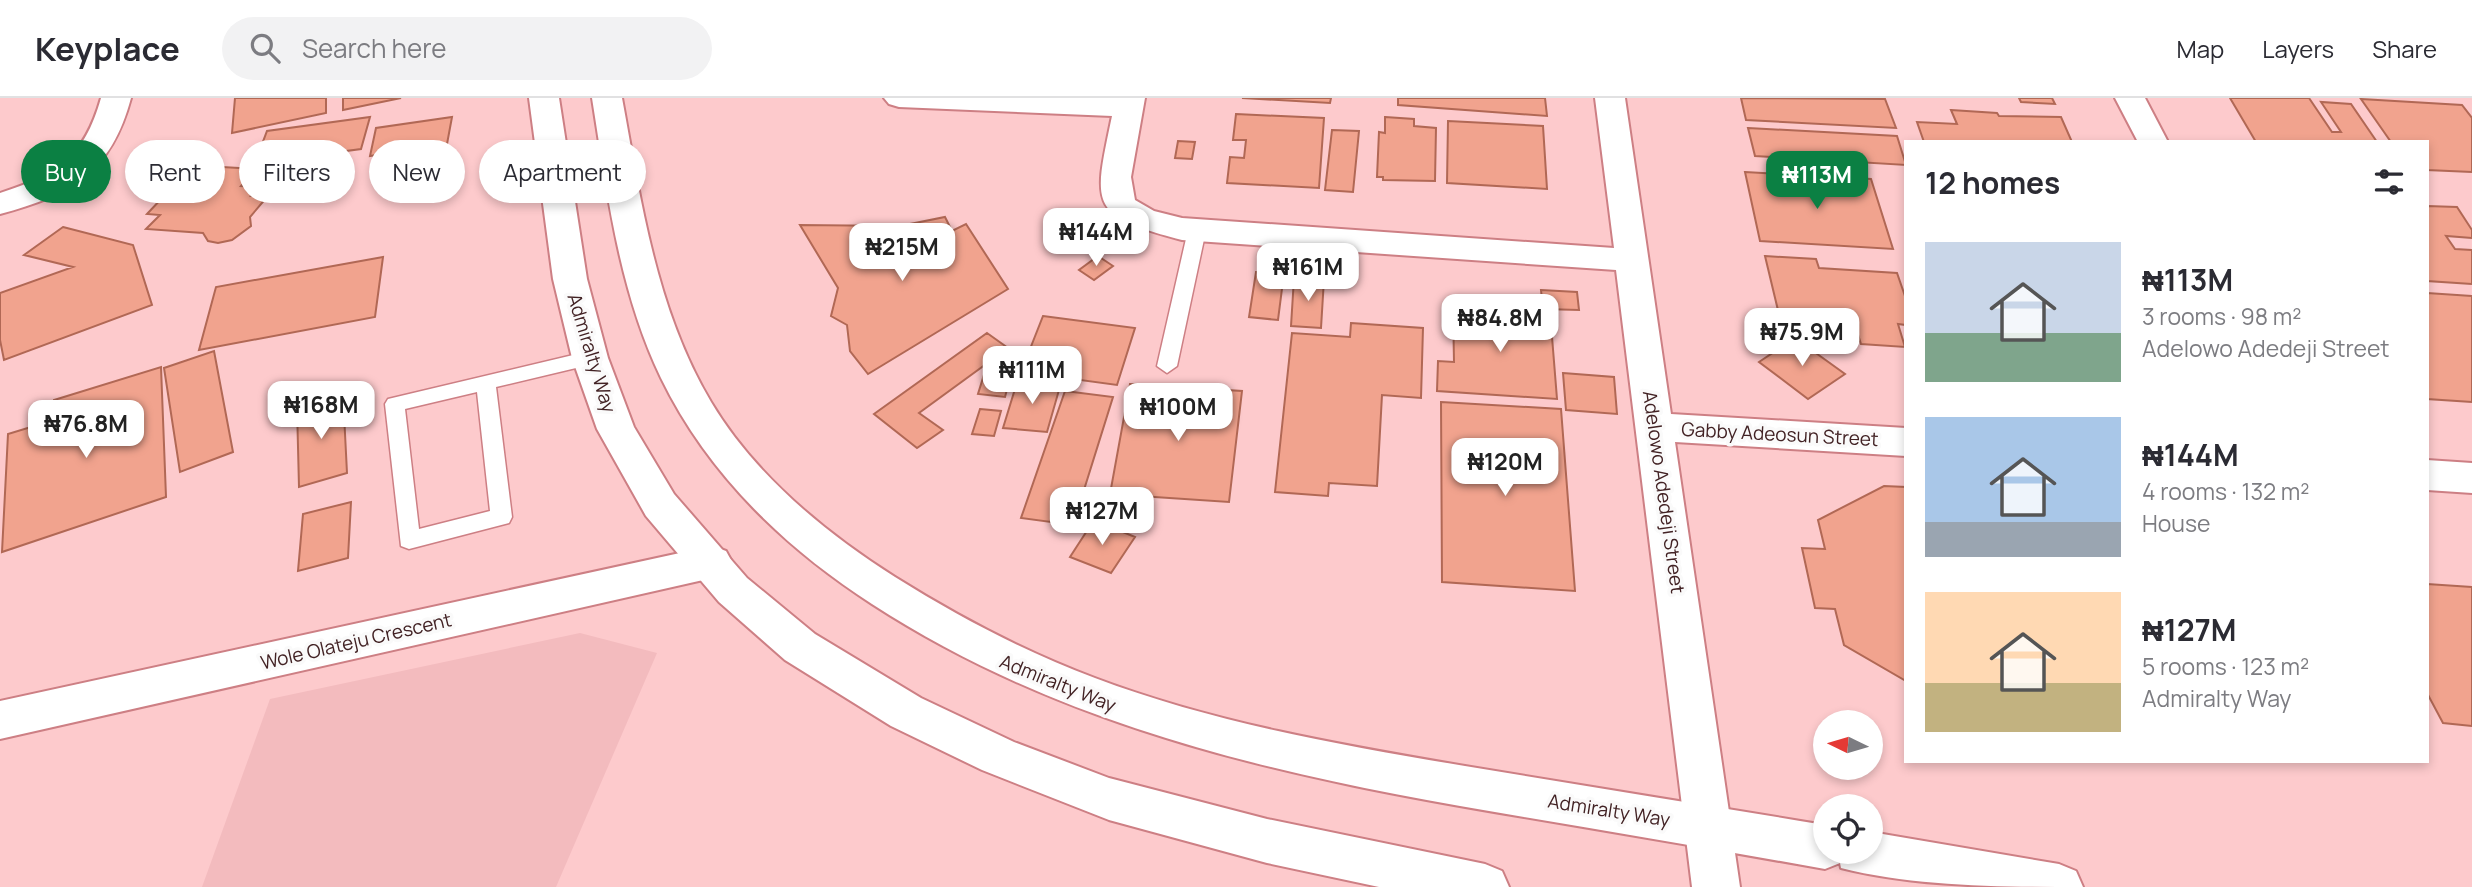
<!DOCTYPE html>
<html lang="en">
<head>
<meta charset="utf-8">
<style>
  :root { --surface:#fff; --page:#f2f2f3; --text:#2b2b33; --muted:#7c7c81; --line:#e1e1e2; --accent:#0b8043 }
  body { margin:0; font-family:Manrope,sans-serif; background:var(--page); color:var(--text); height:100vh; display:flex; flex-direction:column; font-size:26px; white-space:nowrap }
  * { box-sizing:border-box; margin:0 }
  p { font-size:23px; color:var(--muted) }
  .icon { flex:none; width:38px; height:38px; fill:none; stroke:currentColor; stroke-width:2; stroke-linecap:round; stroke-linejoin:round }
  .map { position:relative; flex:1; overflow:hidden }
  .side { position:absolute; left:1904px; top:42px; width:525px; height:623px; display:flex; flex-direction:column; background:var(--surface); border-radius:0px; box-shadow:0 4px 10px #0003 }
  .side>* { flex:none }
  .guide { position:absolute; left:21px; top:42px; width:665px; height:63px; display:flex; gap:14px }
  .needle { width:46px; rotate:275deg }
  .buttons { position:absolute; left:1813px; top:612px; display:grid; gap:14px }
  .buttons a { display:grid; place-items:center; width:70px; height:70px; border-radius:50%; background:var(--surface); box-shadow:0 4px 10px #0003; font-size:35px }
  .price { position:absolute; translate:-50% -60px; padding:0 16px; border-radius:14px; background:#fff; color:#222; font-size:23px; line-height:46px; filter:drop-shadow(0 2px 4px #0008) }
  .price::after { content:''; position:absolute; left:50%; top:42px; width:21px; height:16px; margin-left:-10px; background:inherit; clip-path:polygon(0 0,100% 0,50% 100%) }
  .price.active { background:var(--accent); color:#fff }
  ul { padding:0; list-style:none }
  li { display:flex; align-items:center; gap:21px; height:175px; padding:0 21px }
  li span { display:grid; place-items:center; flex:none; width:196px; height:140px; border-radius:0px; color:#555 }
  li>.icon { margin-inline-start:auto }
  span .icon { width:84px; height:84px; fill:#fffc; stroke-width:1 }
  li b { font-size:30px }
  h2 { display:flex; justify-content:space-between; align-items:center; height:84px; padding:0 21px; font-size:30px }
  .pill { padding:0 24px; border-radius:32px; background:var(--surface); box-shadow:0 4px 10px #0003; font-size:24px; line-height:63px }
  .pill.active { background:var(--accent); color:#fff }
  header { display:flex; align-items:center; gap:42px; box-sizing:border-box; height:98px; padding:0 35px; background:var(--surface); border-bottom:2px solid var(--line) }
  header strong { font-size:33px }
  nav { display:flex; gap:38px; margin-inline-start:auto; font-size:24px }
  .search { width:490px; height:63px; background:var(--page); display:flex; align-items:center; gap:18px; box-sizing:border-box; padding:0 24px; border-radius:38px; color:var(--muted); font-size:26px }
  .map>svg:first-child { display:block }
</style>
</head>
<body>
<header>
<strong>Keyplace</strong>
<div class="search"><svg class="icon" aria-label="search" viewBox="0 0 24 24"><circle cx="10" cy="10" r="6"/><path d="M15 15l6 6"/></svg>Search here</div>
<nav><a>Map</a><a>Layers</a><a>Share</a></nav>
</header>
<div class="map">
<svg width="2472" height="789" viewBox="0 0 2472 789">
  <rect width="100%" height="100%" fill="#fdcacc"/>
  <path fill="#f3bbbe" d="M580 535 657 555 556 789H202L270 601Z"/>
  <path fill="#f1a38e" stroke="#b16855" stroke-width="2" d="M235 0H326V15L232 35Z
    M343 0H401L343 12Z
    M1242 0H1331L1330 5Z
    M1398 0H1545L1547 18 1398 7Z
    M1741 0 1885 1 1896 30 1746 22Z
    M2019 0H2052L2055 6 2021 4Z
    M2230 0H2309L2332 34H2341L2321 4 2351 6 2377 44H2256Z
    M2361 1 2462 7 2472 20V74L2427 72V44H2391Z
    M1951 12 1997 15 1999 18 2061 19 2072 44H1924L1917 24 1957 26Z
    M1236 16 1324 20 1319 90 1227 85 1230 59 1244 60 1246 42H1233Z
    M370 19 361 51 255 65 267 33Z
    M452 19 447 46 370 58 376 30Z
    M1385 19 1414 21V28L1436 30 1435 83 1383 82V79H1377L1379 34 1385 35Z
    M1448 23 1543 28 1547 91 1447 85Z
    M1748 30 1897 38 1906 67 1755 58Z
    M1332 32 1359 33 1353 94 1325 92Z
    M1178 43 1195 44 1192 61 1175 60Z
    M205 68 256 71 241 88 259 89 251 98 267 99 250 119 251 128 232 142 218 145 208 143 203 135 146 131 160 117 147 116 179 82 191 83Z
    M1745 74 1871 81 1893 151 1760 143Z
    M2427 108 2457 109 2472 132V140L2446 138 2455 151 2472 152V186L2427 183Z
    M945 119 952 133 966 126 1008 191 868 276 850 253 847 227 831 218 838 190 800 127 900 128Z
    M63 129 133 147 152 207 4 262 0 242V195L73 169 24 157Z
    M1098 158 1113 168 1094 182 1079 172Z
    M1765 158 1816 161 1819 170 1897 175 1906 201V227L1898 226 1905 249 1861 246 1854 224 1841 223 1843 233 1782 229Z
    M383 159 375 219 199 252 216 189Z
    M1256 174 1284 175 1278 222 1249 219Z
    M1294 180 1324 181 1321 230 1291 228Z
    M1541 192 1577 194 1579 212 1543 211Z
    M2427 195 2472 198V304L2427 301Z
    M1453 208 1550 214 1557 301 1437 293 1438 263 1454 264Z
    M1043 218 1135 230 1117 287 1021 274Z
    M1351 225 1423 230 1421 300 1382 297 1377 388 1329 385 1328 398 1275 394 1292 235 1350 239Z
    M987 235 1008 250 919 315 943 332 917 350 874 316Z
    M1795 240 1845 276 1808 301 1759 264Z
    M214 253 233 354 180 374 164 270Z
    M987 267 1013 269 1005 299 978 296Z
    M161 269 166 399 2 454 8 336 54 322V302Z
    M1563 275 1614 279 1617 316 1566 312Z
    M1018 281 1061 285 1047 334 1003 330Z
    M1130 286 1242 293 1229 404 1110 396Z
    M1065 293 1113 299 1073 427 1021 420Z
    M343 296 347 375 299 389 297 309Z
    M1441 304 1561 311 1575 493 1442 484Z
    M980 311 1001 313 994 338 972 336Z
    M1884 388 1906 389V583L1844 547 1835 511 1815 510 1802 450 1825 451 1818 422Z
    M351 404 348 460 298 473 303 416Z
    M1094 422 1135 439 1111 475 1070 459Z
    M2427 486 2472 489V628L2443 625 2427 595Z"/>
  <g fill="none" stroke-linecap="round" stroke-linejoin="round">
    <g stroke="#cd7f84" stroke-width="3">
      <path id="lane" d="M1197 126 1206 132 1177 268 1167 275 1157 268 1188 132Z
        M590 253 600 260 597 265 496 289 512 419 509 425 409 451 401 448 385 306 388 301ZM477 294 490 413 419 431 405 311Z"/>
    </g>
    <g stroke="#cd7f84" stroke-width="4">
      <path id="street" d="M101 0H131C111 74 72 97 0 116V95C58 76 84 60 101 0Z
        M884 0H1145L1131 79 1135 102 1154 113 1182 120 1614 150 1595 0H1625L1671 316 1906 330V358L1675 344 1740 789H1692L1616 172 1182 142C1088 117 1093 109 1112 18L899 9 889 6Z
        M2115 0H2145L2168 44H2138Z
        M2427 362 2472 365V395L2427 392Z
        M712 448 726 453 732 464 726 475 712 480 0 641V603Z"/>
    </g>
    <g stroke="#cd7f84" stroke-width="4">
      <path id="primary" d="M529 0H559L587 181 608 260 634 329 674 396 747 480 815 536 921 600 1014 644 1109 680 1267 721 1485 766 1502 773 1509 789H1379L1267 765 1109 722 982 672 891 628 785 562 719 504 646 418 597 331 572 260 553 181Z
        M592 0H622C641 103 656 212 711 304 754 376 824 434 895 479 959 519 1025 554 1095 580 1214 625 1341 647 1465 668 1585 688 1705 707 1825 727V754H1871V734L2059 766 2076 773 2083 789C2004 789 1916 789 1841 770L1840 765 1825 771C1725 753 1624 736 1524 719 1296 681 1069 634 872 506 784 449 707 375 661 280 619 193 607 94 592 0Z"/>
    </g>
    <use href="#lane" fill="#fff" fill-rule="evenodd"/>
    <use href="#street" fill="#fff" fill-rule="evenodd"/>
    <use href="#primary" fill="#fff" fill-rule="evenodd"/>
  </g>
  <g text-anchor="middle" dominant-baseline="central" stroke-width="7" stroke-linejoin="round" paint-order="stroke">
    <g font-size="19" fill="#422224" stroke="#fafafa">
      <text transform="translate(592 255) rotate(73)">Admiralty Way</text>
      <text transform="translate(1780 336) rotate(3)">Gabby Adeosun Street</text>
      <text transform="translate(1664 394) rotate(82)">Adelowo Adedeji Street</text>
      <text transform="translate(356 543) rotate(-13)">Wole Olateju Crescent</text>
      <text transform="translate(1058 585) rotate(22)">Admiralty Way</text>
      <text transform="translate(1609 712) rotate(9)">Admiralty Way</text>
    </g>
  </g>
</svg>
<div class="buttons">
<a><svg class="needle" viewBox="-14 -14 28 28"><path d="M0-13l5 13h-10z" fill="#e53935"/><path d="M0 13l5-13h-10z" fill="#7c7c81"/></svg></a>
<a><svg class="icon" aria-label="locate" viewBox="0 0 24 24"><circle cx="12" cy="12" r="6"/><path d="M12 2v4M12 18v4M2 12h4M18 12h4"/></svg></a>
</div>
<b class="price active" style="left:1817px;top:113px">₦113M</b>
<b class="price" style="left:1096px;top:170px">₦144M</b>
<b class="price" style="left:902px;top:185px">₦215M</b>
<b class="price" style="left:1308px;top:205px">₦161M</b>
<b class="price" style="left:1500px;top:256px">₦84.8M</b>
<b class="price" style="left:1802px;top:270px">₦75.9M</b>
<b class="price" style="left:1032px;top:308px">₦111M</b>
<b class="price" style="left:321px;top:343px">₦168M</b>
<b class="price" style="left:1178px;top:345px">₦100M</b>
<b class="price" style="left:86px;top:362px">₦76.8M</b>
<b class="price" style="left:1505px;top:400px">₦120M</b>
<b class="price" style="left:1102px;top:449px">₦127M</b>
<div class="guide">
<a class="pill active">Buy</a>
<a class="pill">Rent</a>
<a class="pill">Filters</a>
<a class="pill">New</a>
<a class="pill">Apartment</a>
</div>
<section class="side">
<h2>12 homes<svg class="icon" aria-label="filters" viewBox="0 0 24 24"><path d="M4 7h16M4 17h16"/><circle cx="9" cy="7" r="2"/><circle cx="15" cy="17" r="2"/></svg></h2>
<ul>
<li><span style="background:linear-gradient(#c9d6e8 65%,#7fa58c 0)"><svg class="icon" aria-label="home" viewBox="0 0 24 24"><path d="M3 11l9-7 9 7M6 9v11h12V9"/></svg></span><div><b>₦113M</b><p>3 rooms · 98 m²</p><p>Adelowo Adedeji Street</p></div></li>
<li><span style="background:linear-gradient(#a9c7e8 75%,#9aa5b1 0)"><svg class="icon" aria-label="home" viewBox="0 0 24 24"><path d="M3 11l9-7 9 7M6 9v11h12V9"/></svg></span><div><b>₦144M</b><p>4 rooms · 132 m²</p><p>House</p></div></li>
<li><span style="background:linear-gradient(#ffd9b3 65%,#c2b280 0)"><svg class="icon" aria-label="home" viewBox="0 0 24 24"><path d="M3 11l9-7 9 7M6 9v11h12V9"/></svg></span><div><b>₦127M</b><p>5 rooms · 123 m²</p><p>Admiralty Way</p></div></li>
</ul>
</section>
</div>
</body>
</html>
